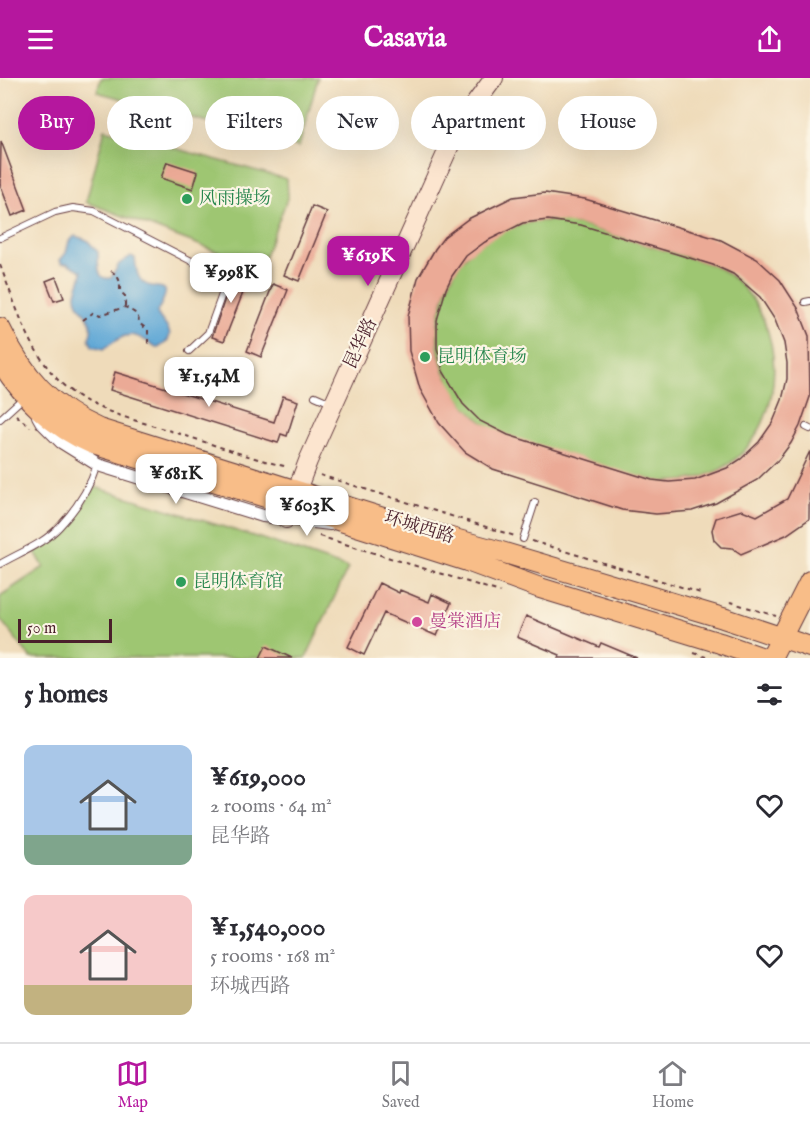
<!DOCTYPE html>
<html lang="en">
<head>
<meta charset="utf-8">
<style>
  :root { --surface:#fff; --page:#f7f7f7; --text:#2b2b33; --muted:#7c7c81; --line:#e1e1e2; --accent:#b5179e }
  body { margin:0; font-family:"IM FELL English","Noto Serif SC",serif; background:var(--page); color:var(--text); height:100vh; display:flex; flex-direction:column; font-size:22px; white-space:nowrap }
  * { box-sizing:border-box; margin:0 }
  p { font-size:20px; color:var(--muted) }
  .icon { flex:none; width:33px; height:33px; fill:none; stroke:currentColor; stroke-width:2; stroke-linecap:round; stroke-linejoin:round }
  .map { position:relative; height:580px; overflow:hidden }
  .drawer { display:flex; flex-direction:column; background:var(--surface); flex:1 }
  .drawer>* { flex:none }
  .hud { position:absolute; left:18px; top:18px; width:774px; height:54px; display:flex; gap:12px }
  .scale { position:absolute; left:18px; bottom:15px; width:94px; box-sizing:border-box; padding-left:6px; border:3px solid #4a1f2b; border-top:0; font-size:16px; line-height:21px; white-space:nowrap; color:#4a1f2b; -webkit-text-stroke:4px #fcf5e5; paint-order:stroke }
  .price { position:absolute; translate:-50% -51px; padding:0 14px; border-radius:12px; background:#fff; color:#222; font-size:20px; line-height:39px; filter:drop-shadow(0 2px 3px #0008) }
  .price::after { content:''; position:absolute; left:50%; top:36px; width:18px; height:14px; margin-left:-9px; background:inherit; clip-path:polygon(0 0,100% 0,50% 100%) }
  .price.current { background:var(--accent); color:#fff }
  ul { padding:0; list-style:none }
  li { display:flex; align-items:center; gap:18px; height:150px; padding:0 24px }
  li span { display:grid; place-items:center; flex:none; width:168px; height:120px; border-radius:12px; color:#555 }
  li>.icon { margin-inline-start:auto }
  span .icon { width:72px; height:72px; fill:#fffc; stroke-width:1 }
  li b { font-size:26px }
  h2 { display:flex; justify-content:space-between; align-items:center; height:72px; padding:0 24px; font-size:26px }
  .chip { padding:0 21px; border-radius:27px; background:var(--surface); box-shadow:0 6px 24px #0002; font-size:21px; line-height:54px }
  .chip.current { background:var(--accent); color:#fff }
  header { display:flex; justify-content:space-between; align-items:center; height:78px; padding:0 24px; background:var(--accent); color:#fff; font-size:27px; font-weight:800 }
  .dock { display:flex; justify-content:space-around; align-items:center; height:84px; border-top:2px solid var(--line); background:var(--surface); font-size:16px; color:var(--muted) }
  .dock a { display:grid; justify-items:center; gap:3px }
  .dock .current { color:var(--accent) }
  .map>svg:first-child { display:block }
</style>
</head>
<body>
<header><svg class="icon" aria-label="menu" viewBox="0 0 24 24"><path d="M4 6h16M4 12h16M4 18h16"/></svg>Casavia<svg class="icon" aria-label="share" viewBox="0 0 24 24"><path d="M12 15V3M7 8l5-5 5 5M5 13v7h14v-7"/></svg></header>
<div class="map">
<svg width="810" height="580" viewBox="0 0 810 580">
  <rect width="100%" height="100%" fill="#fcf5e5"/>
  <filter id="ink" filterUnits="userSpaceOnUse"><feTurbulence type="fractalNoise" baseFrequency=".0167" numOctaves="2"/><feDisplacementMap in="SourceGraphic" scale="12" xChannelSelector="R" yChannelSelector="G"/><feConvolveMatrix kernelMatrix="1 2 1 2 8 2 1 2 1" color-interpolation-filters="sRGB"/></filter>
  <filter id="wash" filterUnits="userSpaceOnUse"><feTurbulence type="fractalNoise" baseFrequency=".008" numOctaves="4" result="noise"/><feDisplacementMap in="SourceGraphic" scale="24" xChannelSelector="R" yChannelSelector="G"/><feGaussianBlur stdDeviation="1.35" result="paint"/><feColorMatrix in="noise" values="0 0 0 0 0 0 0 0 0 0 0 0 0 0 0 0 0 1.4 0 .05"/><feComposite in="paint" operator="in"/></filter>
  <g filter="url(#wash)">
    <rect width="100%" height="100%" fill="#efdbba"/>
    <path fill="#9ec672" stroke="#74724e" stroke-width="1.5" d="M101 0H318L299 69 97 14Z
      M105 51 287 101 288 119 260 190 86 124Z
      M536 143H559L581 147 713 187C810 235 790 414 658 403 633 399 608 389 583 381 550 371 509 365 481 343 445 315 429 269 442 225 447 207 454 191 467 177 485 160 511 148 536 143Z
      M95 409 266 462 348 490 306 580H31L0 541V518L44 489 35 474 65 452Z"/>
    <path fill="#5fa7d6" stroke="#546380" stroke-width="1.5" d="M75 158 87 162 98 174C99 185 95 203 111 200L119 186 131 178 135 180C136 186 136 194 139 199 150 220 180 194 157 234 159 245 184 256 158 270 132 254 129 252 104 271L92 268 89 260C99 238 75 234 76 216 77 208 82 201 82 193L67 185H62L60 182 66 175 69 163Z"/>
    <g id="blocks">
      <path fill="#ebaa96" fill-rule="evenodd" d="M1 63 27 132 12 138 0 106Z
        M167 84 198 94 193 111 161 100Z
        M545 115 585 121 721 162 757 181 780 202 798 230 809 258 810 319 800 348 791 365 779 381 757 402 716 425 692 433 656 436 622 432 493 391 465 374 439 345 420 311 409 273 408 238 418 200 435 171 444 159 468 141 513 119ZM548 142 581 147 713 187 733 196 760 219 775 242 784 265 787 285V301L782 322 773 344 759 364 741 381 727 390 695 402 669 404 652 402 508 357 480 343 463 326 443 293 437 270V242L446 211 452 198 466 178 485 164 523 145Z
        M312 128 327 134 299 203 284 197Z
        M235 191 250 197 224 263 212 259Z
        M56 199 64 220 54 223 46 203Z
        M273 206 288 212 261 279 247 273Z
        M115 294 274 344 283 318 298 323 287 358 281 356 278 365 110 312Z
        M810 373 809 441 786 457 741 476 732 470 721 469 714 462 712 452 716 440 742 432 757 438 787 421Z
        M379 505 399 515 400 512 429 524 432 516 451 525 437 558 384 535 364 577 348 569Z
        M526 538 599 569 601 565 637 580H559L560 577 517 559Z
        M266 568 292 580H260Z"/>
    </g>
  </g>
  <g filter="url(#ink)">
    <use href="#blocks" fill-opacity="0" stroke="#633b40" stroke-width="1.5"/>
    <g fill="none" stroke-linecap="round" stroke-linejoin="round">
      <g stroke="#633b40" stroke-width="8">
        <path id="lane" d="M0 160 55 134 73 130 94 133 207 191 225 208 208 255 189 273
          M805 224 810 223
          M315 318 331 325
          M0 341 23 320
          M806 349 810 351
          M523 461 535 424
          M0 486C19 475 45 465 60 448 76 431 90 409 97 387"/>
      </g>
      <g stroke="#633b40" stroke-width="14">
        <path id="street" d="M38 338 42 345 61 364 98 387 263 438 330 446"/>
      </g>
      <g stroke="#633b40" stroke-width="20">
        <path id="secondary" d="M286 441 308 383 450 67 466 38 494 0"/>
      </g>
      <g stroke="#633b40" stroke-width="22">
        <path id="primary" d="M0 250C22 296 52 331 99 351L415 450 498 473 723 540 810 569
          M0 283C24 320 52 349 93 366L262 418 467 483 540 510 720 565 763 580
          M771 580 810 503"/>
      </g>
      <path stroke="#633b40" stroke-width="2" stroke-dasharray="4.5 4.5" stroke-linecap="butt" d="M0 187C16 228 29 273 61 305 90 333 136 342 174 354 212 366 250 380 288 389
        M111 193C120 199 120 203 120 213L125 218V229
        M83 242 94 234 100 237 125 229 137 236 140 246 148 252V270
        M16 337 30 349
        M320 397 515 458
        M319 458 500 514
        M532 463 704 516
        M730 524 776 538
        M694 575 706 579"/>
      <use href="#lane" stroke="#fff" stroke-width="6"/>
      <use href="#street" stroke="#fff" stroke-width="12"/>
      <use href="#secondary" stroke="#fce5cf" stroke-width="18"/>
      <use href="#primary" stroke="#f8bd88" stroke-width="20"/>
    </g>
  </g>
  <g fill="#2e9e5b" stroke="#fcf5e5" stroke-width="2">
    <circle cx="187" cy="121" r="6"/>
    <circle cx="425" cy="279" r="6"/>
    <circle cx="181" cy="504" r="6"/>
  </g>
  <circle fill="#d1479c" stroke="#fcf5e5" stroke-width="2" cx="417" cy="544" r="6"/>
  <g text-anchor="middle" dominant-baseline="central" stroke-width="4.5" stroke-linejoin="round" paint-order="stroke">
    <g font-size="18" fill="#27864d" stroke="#fcf5e5" text-anchor="start">
      <text x="199" y="121">风雨操场</text>
      <text x="437" y="279">昆明体育场</text>
      <text x="193" y="504">昆明体育馆</text>
    </g>
    <g font-size="18" fill="#4a1f2b" stroke="#fcf5e5">
      <text transform="translate(361 266) rotate(-65)">昆华路</text>
      <text transform="translate(419 450) rotate(17)">环城西路</text>
    </g>
    <g font-size="18" fill="#b23c85" stroke="#fcf5e5" text-anchor="start">
      <text x="429" y="544">曼棠酒店</text>
    </g>
  </g>
</svg>
<div class="scale">50 m</div>
<b class="price current" style="left:368px;top:209px">¥619K</b>
<b class="price" style="left:231px;top:226px">¥998K</b>
<b class="price" style="left:209px;top:330px">¥1.54M</b>
<b class="price" style="left:176px;top:427px">¥681K</b>
<b class="price" style="left:307px;top:459px">¥603K</b>
<div class="hud">
<a class="chip current">Buy</a>
<a class="chip">Rent</a>
<a class="chip">Filters</a>
<a class="chip">New</a>
<a class="chip">Apartment</a>
<a class="chip">House</a>
</div>
</div>
<section class="drawer">
<h2>5 homes<svg class="icon" aria-label="filters" viewBox="0 0 24 24"><path d="M4 7h16M4 17h16"/><circle cx="9" cy="7" r="2"/><circle cx="15" cy="17" r="2"/></svg></h2>
<ul>
<li><span style="background:linear-gradient(#a9c7e8 75%,#7fa58c 0)"><svg class="icon" aria-label="home" viewBox="0 0 24 24"><path d="M3 11l9-7 9 7M6 9v11h12V9"/></svg></span><div><b>¥619,000</b><p>2 rooms · 64 m²</p><p>昆华路</p></div><svg class="icon" aria-label="heart" viewBox="0 0 24 24"><path d="M12 20l-8-8c-3-5 5-10 8-4 3-6 11-1 8 4z"/></svg></li>
<li><span style="background:linear-gradient(#f6c9c9 75%,#c2b280 0)"><svg class="icon" aria-label="home" viewBox="0 0 24 24"><path d="M3 11l9-7 9 7M6 9v11h12V9"/></svg></span><div><b>¥1,540,000</b><p>5 rooms · 168 m²</p><p>环城西路</p></div><svg class="icon" aria-label="heart" viewBox="0 0 24 24"><path d="M12 20l-8-8c-3-5 5-10 8-4 3-6 11-1 8 4z"/></svg></li>
</ul>
</section>
<nav class="dock">
<a class="current"><svg class="icon" aria-label="map" viewBox="0 0 24 24"><path d="M3 6l6-2 6 2 6-2v14l-6 2-6-2-6 2zM9 4v14M15 6v14"/></svg>Map</a>
<a><svg class="icon" aria-label="saved" viewBox="0 0 24 24"><path d="M7 4h10v16l-5-4-5 4z"/></svg>Saved</a>
<a><svg class="icon" aria-label="home" viewBox="0 0 24 24"><path d="M3 11l9-7 9 7M6 9v11h12V9"/></svg>Home</a>
</nav>
</body>
</html>
